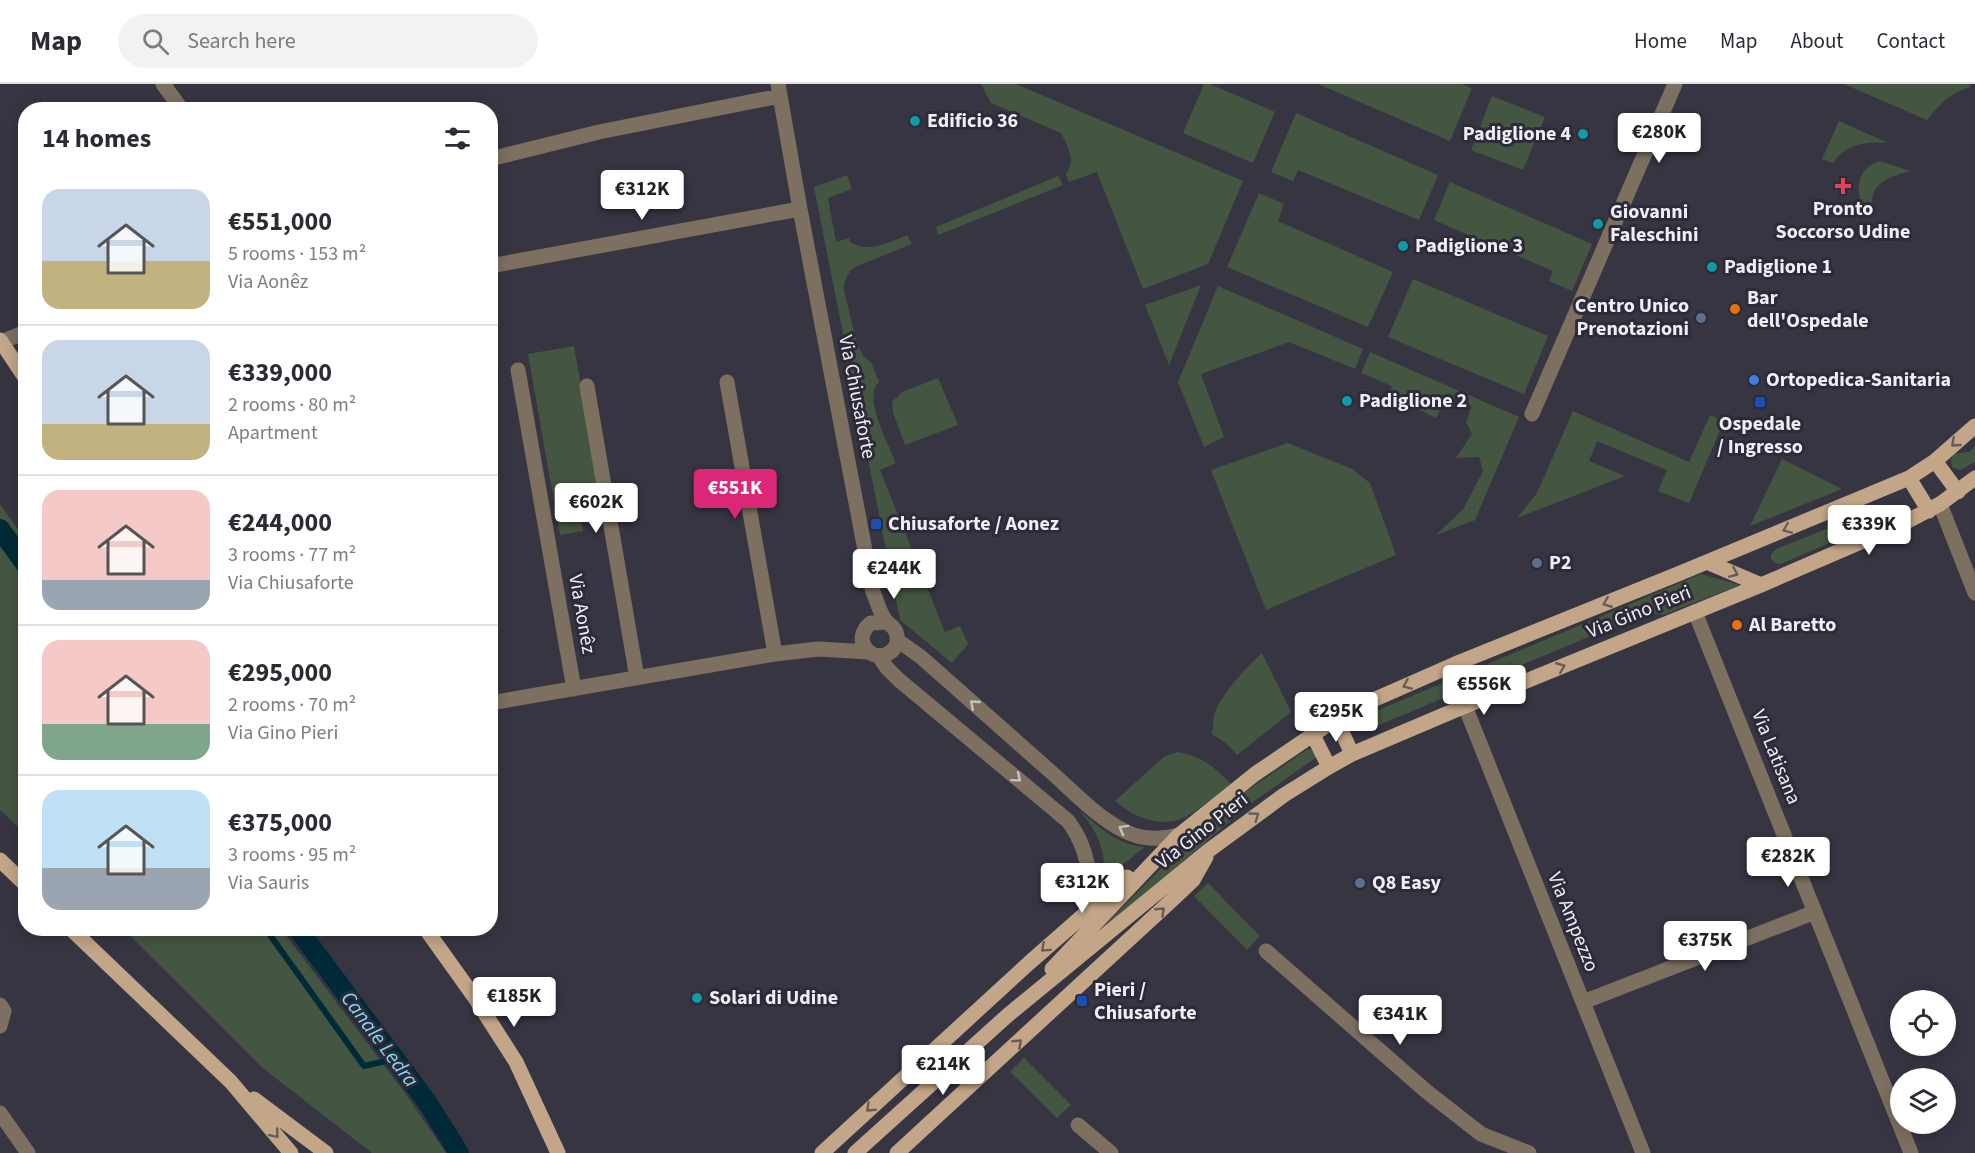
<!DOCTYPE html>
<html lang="en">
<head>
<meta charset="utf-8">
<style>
  :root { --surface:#fff; --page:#f2f2f3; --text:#2b2b33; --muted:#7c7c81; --line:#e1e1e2; --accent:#db2777 }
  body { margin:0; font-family:"Source Sans 3",sans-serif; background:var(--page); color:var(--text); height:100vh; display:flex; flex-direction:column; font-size:22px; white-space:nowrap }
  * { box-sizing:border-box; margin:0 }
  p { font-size:20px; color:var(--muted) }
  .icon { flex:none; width:33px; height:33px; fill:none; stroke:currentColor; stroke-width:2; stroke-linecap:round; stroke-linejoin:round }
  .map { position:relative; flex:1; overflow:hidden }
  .drawer { position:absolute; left:18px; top:18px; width:480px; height:834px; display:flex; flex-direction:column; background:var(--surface); border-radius:24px; box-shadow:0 3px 15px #0003 }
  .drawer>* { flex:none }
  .controls { position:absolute; left:1890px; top:906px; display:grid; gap:12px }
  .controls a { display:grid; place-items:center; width:66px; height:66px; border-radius:50%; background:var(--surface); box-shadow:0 3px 15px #0003; font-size:30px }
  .price { position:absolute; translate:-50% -51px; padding:0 14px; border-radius:6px; background:#fff; color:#222; font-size:20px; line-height:39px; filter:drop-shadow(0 2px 3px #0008) }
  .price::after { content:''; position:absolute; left:50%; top:36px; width:18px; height:14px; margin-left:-9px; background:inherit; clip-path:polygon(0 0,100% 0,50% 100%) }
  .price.active { background:var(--accent); color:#fff }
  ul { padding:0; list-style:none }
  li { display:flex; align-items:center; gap:18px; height:150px; padding:0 24px }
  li+li { border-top:2px solid var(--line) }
  li span { display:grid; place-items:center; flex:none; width:168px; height:120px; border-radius:18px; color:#555 }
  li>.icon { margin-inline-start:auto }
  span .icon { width:72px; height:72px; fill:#fffc; stroke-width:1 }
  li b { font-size:26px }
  h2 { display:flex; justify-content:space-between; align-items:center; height:72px; padding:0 24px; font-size:26px }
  header { display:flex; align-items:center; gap:36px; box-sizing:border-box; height:84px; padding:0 30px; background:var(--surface); border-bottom:2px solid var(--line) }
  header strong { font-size:28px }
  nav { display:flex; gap:33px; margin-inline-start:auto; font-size:21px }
  .search { width:420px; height:54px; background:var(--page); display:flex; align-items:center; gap:15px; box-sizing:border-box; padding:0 21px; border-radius:33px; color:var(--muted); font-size:22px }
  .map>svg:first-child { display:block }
</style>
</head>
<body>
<header>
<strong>Map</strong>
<div class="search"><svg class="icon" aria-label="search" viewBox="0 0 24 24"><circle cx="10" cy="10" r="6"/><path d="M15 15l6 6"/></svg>Search here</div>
<nav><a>Home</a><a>Map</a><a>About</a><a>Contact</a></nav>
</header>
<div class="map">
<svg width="1975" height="1069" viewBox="0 0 1975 1069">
  <rect width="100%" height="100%" fill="#373542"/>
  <path fill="#445641" d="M981 0H1016L1243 97 1208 180 1143 205 1097 88 1069 98 1066 90C1076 76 1068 62 1061 49L991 19Z
    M1204 0H1210L1275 28 1253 79 1183 49Z
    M1318 0H1462L1472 4 1450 57Z
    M1844 0H1969L1971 3C1951 8 1939 20 1927 36Z
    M1492 12 1545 33 1523 86 1471 66Z
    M1296 29 1438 91 1419 136 1298 86 1293 97 1271 88Z
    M1839 37 1888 59C1867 57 1845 60 1833 79L1822 75Z
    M1880 77 1910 87C1894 92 1871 97 1872 119L1863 122C1854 105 1859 82 1880 77Z
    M847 91 852 105 828 114 836 158 849 154 850 158C869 170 889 158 907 151L912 160 855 183 850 187 844 199V206L857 260 864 273 871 278 879 298C862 313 889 360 896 379L880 386 945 548 960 542 968 560 952 579 900 536 814 103Z
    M1058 92 1063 101 938 151 936 143Z
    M1450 98 1592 160 1572 207 1549 197 1553 187 1434 136Z
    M1259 109 1284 120 1278 137 1393 188 1368 243 1227 183Z
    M1413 195 1548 252 1524 310 1388 253Z
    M1201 201 1169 281 1145 221Z
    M1218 202 1363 265 1355 285 1289 258 1201 290 1224 353 1204 363 1178 298Z
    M574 262 603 426 580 430 583 447 560 451 528 270Z
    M1370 268 1519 333 1475 436 1436 451 1464 424 1483 387 1479 373 1456 374 1472 350 1466 338 1472 322 1446 311 1436 334 1389 311 1392 302 1361 289Z
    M938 294 958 341 905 361 893 329 892 318 902 308Z
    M1573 327 1689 378 1710 331 1724 337 1689 419 1658 407 1667 386 1597 357 1589 377 1625 392 1517 434 1537 409Z
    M1288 359 1352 385 1370 399 1396 471 1266 526 1211 386Z
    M1975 362V378L1960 386 1952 383 1951 376 1954 370 1969 368Z
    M1782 375 1842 405 1750 442Z
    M0 420 25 455V749L0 726Z
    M1881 423 1889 426 1890 431 1887 434 1781 480 1774 479 1771 475V470L1776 465Z
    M1701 490 1740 501 1663 531 1648 528 1367 646 1357 642 1362 633Z
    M1262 569 1291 628 1237 671 1227 660 1212 650C1213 644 1213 637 1214 631 1220 612 1247 582 1262 569Z
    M1308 665 1316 666 1317 673 1250 720 1074 871 1206 740 1239 712Z
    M1178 668C1200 671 1216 684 1231 700 1216 710 1201 726 1185 733 1161 745 1133 733 1115 717L1165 672Z
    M1079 726C1099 743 1117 761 1145 763L1102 797C1108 768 1098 748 1079 726Z
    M1208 799 1260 852 1247 866 1194 812Z
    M123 845H281L402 1005 446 1069H372L264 985Z
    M1024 974 1071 1021 1057 1034 1010 988Z"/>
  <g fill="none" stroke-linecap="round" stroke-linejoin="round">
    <path stroke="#002a37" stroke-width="6" d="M265 844 364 982 395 975"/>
    <path stroke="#002a37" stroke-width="20" d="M0 445 26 481
      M297 844 427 1018 459 1069"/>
    <path stroke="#7d7061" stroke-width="15" d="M163 0 182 26
      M778 0 800 125 873 508C877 517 880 531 887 538 891 542 894 543 896 548 903 566 881 579 868 567 858 558 862 546 871 539L887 538
      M490 75 599 48 780 12
      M490 182 800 125
      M1 258 26 248
      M518 286 574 605
      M727 298 775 570
      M587 302 637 594
      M1532 330 1675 0
      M1940 420 1975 509
      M1695 528 1911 1069
      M897 556 921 573C964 611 1007 649 1051 688 1074 708 1104 741 1134 751 1149 756 1164 755 1179 751
      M879 572 887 584 899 596 1068 737C1090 766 1093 800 1087 835
      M490 619 775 570 818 565 869 568
      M1465 622 1643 1069
      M1266 867 1426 1007 1481 1050 1529 1069
      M1583 918 1815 828
      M0 921 4 927 0 942
      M0 1029 28 1069
      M1078 1041 1111 1069"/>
    <path stroke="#c3a688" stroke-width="15" d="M0 256 26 295
      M1935 377 1958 408
      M1909 394 1929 427
      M1707 478 1761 501
      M1336 635 1352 670
      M1312 649 1329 683
      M0 776 26 801
      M70 844 231 998 291 1069
      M425 844 475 914 516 978 558 1069
      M1052 885 1179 751 1255 690 1336 635 1364 620 1455 580 1678 490 1909 394 1935 377 1975 342
      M254 1015 326 1069
      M822 1069 1029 879 1127 793
      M855 1069 1008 931 1208 767 1284 711 1329 683 1352 670 1465 622 1761 501 1900 441 1940 420 1975 394
      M897 1069 1172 816 1193 796 1206 773"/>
  </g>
  <defs><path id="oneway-chevron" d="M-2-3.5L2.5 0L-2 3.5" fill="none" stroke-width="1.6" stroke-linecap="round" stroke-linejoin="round" transform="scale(1.5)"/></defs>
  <g stroke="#695c58">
    <use href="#oneway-chevron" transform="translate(1955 359) rotate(139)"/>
    <use href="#oneway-chevron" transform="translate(1787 445) rotate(157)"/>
    <use href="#oneway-chevron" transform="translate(1734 489) rotate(23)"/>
    <use href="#oneway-chevron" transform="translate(1607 519) rotate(158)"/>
    <use href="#oneway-chevron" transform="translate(1561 583) rotate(-22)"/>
    <use href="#oneway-chevron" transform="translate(1407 601) rotate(156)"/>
    <use href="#oneway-chevron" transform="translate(1255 732) rotate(-36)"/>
    <use href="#oneway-chevron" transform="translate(1161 827) rotate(-43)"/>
    <use href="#oneway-chevron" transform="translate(1045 864) rotate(138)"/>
    <use href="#oneway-chevron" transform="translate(1018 959) rotate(-43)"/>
    <use href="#oneway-chevron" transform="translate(870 1024) rotate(137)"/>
    <use href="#oneway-chevron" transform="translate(275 1050) rotate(50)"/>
  </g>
  <g stroke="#c7c2c2">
    <use href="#oneway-chevron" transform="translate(974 620) rotate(-139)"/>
    <use href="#oneway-chevron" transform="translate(1017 694) rotate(40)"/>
    <use href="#oneway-chevron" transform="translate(1123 745) rotate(-151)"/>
  </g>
  <g fill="#0f9aa8" stroke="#2d2b38" stroke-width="2">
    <circle cx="915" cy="37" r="6"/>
    <circle cx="1583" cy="50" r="6"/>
    <circle cx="1598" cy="140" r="6"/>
    <circle cx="1403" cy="162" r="6"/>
    <circle cx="1712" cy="183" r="6"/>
    <circle cx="1347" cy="317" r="6"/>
    <circle cx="697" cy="914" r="6"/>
  </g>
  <path fill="#e0444e" stroke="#2d2b38" stroke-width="2" d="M1840 93h6v6h6v6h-6v6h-6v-6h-6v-6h6z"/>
  <g fill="#e8710a" stroke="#2d2b38" stroke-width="2">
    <circle cx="1735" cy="225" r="6"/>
    <circle cx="1737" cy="541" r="6"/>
  </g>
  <g fill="#5c6f8a" stroke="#2d2b38" stroke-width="2">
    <circle cx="1701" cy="234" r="6"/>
    <circle cx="1537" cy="479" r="6"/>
    <circle cx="1360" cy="799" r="6"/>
  </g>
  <circle fill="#3f7fe0" stroke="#2d2b38" stroke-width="2" cx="1754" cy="296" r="6"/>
  <g fill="#1a4fb4" stroke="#2d2b38" stroke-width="2">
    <rect x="1754" y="312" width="12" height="12" rx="3"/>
    <rect x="870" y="434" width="12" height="12" rx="3"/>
    <rect x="1076" y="911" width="12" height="12" rx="3"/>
  </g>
  <g text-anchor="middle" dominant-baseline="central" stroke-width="6" stroke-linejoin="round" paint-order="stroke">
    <g font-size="20" font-weight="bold" fill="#efeef7" stroke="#2d2b38" text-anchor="start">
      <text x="927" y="37">Edificio 36</text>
      <text x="1571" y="50" text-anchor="end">Padiglione 4</text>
      <text x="1843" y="125" text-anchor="middle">Pronto<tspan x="1843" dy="23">Soccorso Udine</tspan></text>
      <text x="1610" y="128">Giovanni<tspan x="1610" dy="23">Faleschini</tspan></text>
      <text x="1415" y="162">Padiglione 3</text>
      <text x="1724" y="183">Padiglione 1</text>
      <text x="1747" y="214">Bar<tspan x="1747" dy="23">dell'Ospedale</tspan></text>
      <text x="1689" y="222" text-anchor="end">Centro Unico<tspan x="1689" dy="23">Prenotazioni</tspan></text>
      <text x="1766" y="296">Ortopedica-Sanitaria</text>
      <text x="1359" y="317">Padiglione 2</text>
      <text x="1760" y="340" text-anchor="middle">Ospedale<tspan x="1760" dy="23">/ Ingresso</tspan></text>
      <text x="888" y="440">Chiusaforte / Aonez</text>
      <text x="1549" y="479">P2</text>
      <text x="1749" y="541">Al Baretto</text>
      <text x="1372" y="799">Q8 Easy</text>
      <text x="1094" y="906">Pieri /<tspan x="1094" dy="23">Chiusaforte</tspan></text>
      <text x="709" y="914">Solari di Udine</text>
    </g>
    <g font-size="20" fill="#efeef7" stroke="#2d2b38">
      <text transform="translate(857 313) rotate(79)">Via Chiusaforte</text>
      <text transform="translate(1639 528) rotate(-22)">Via Gino Pieri</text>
      <text transform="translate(582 530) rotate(80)">Via Aonêz</text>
      <text transform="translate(1776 673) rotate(68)">Via Latisana</text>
      <text transform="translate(1202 747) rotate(-38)">Via Gino Pieri</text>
      <text transform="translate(1573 838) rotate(68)">Via Ampezzo</text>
    </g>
    <g font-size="21" font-style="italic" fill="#83d8f7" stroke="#2d2b38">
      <text transform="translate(380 955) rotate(53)">Canale Ledra</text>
    </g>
  </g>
</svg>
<div class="controls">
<a><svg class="icon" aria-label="locate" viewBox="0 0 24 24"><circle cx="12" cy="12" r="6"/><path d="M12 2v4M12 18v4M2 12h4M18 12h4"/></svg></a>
<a><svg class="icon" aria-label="layers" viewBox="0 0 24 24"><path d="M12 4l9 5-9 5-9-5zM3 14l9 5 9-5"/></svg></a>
</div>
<b class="price" style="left:1659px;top:80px">€280K</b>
<b class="price" style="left:642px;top:137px">€312K</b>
<b class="price active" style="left:735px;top:436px">€551K</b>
<b class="price" style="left:596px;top:450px">€602K</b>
<b class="price" style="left:1869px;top:472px">€339K</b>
<b class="price" style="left:894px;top:516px">€244K</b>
<b class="price" style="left:1484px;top:632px">€556K</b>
<b class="price" style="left:1336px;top:659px">€295K</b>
<b class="price" style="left:1788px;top:804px">€282K</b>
<b class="price" style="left:1082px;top:830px">€312K</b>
<b class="price" style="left:1705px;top:888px">€375K</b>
<b class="price" style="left:514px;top:944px">€185K</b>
<b class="price" style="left:1400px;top:962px">€341K</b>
<b class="price" style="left:943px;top:1012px">€214K</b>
<section class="drawer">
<h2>14 homes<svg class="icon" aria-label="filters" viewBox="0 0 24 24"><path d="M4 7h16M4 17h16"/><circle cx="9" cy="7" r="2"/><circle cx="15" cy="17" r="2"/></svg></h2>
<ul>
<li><span style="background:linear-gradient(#c9d6e8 60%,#c2b280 0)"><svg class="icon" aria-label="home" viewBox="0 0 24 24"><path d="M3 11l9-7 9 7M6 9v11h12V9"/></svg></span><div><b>€551,000</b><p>5 rooms · 153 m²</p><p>Via Aonêz</p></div></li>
<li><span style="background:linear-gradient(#c9d6e8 70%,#c2b280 0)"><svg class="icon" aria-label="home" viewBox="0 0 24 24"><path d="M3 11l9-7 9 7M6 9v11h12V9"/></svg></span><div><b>€339,000</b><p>2 rooms · 80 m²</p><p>Apartment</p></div></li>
<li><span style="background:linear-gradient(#f6c9c9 75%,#9aa5b1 0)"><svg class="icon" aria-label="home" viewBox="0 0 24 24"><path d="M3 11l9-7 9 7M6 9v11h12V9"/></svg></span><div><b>€244,000</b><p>3 rooms · 77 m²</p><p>Via Chiusaforte</p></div></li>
<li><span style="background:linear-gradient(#f6c9c9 70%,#7fa58c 0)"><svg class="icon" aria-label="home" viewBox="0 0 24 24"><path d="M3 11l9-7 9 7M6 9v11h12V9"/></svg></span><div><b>€295,000</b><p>2 rooms · 70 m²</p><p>Via Gino Pieri</p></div></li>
<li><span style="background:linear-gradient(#bfe0f5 65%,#9aa5b1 0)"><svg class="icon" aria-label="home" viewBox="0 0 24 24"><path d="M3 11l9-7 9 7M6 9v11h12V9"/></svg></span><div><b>€375,000</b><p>3 rooms · 95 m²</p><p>Via Sauris</p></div></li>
</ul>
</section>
</div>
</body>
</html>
